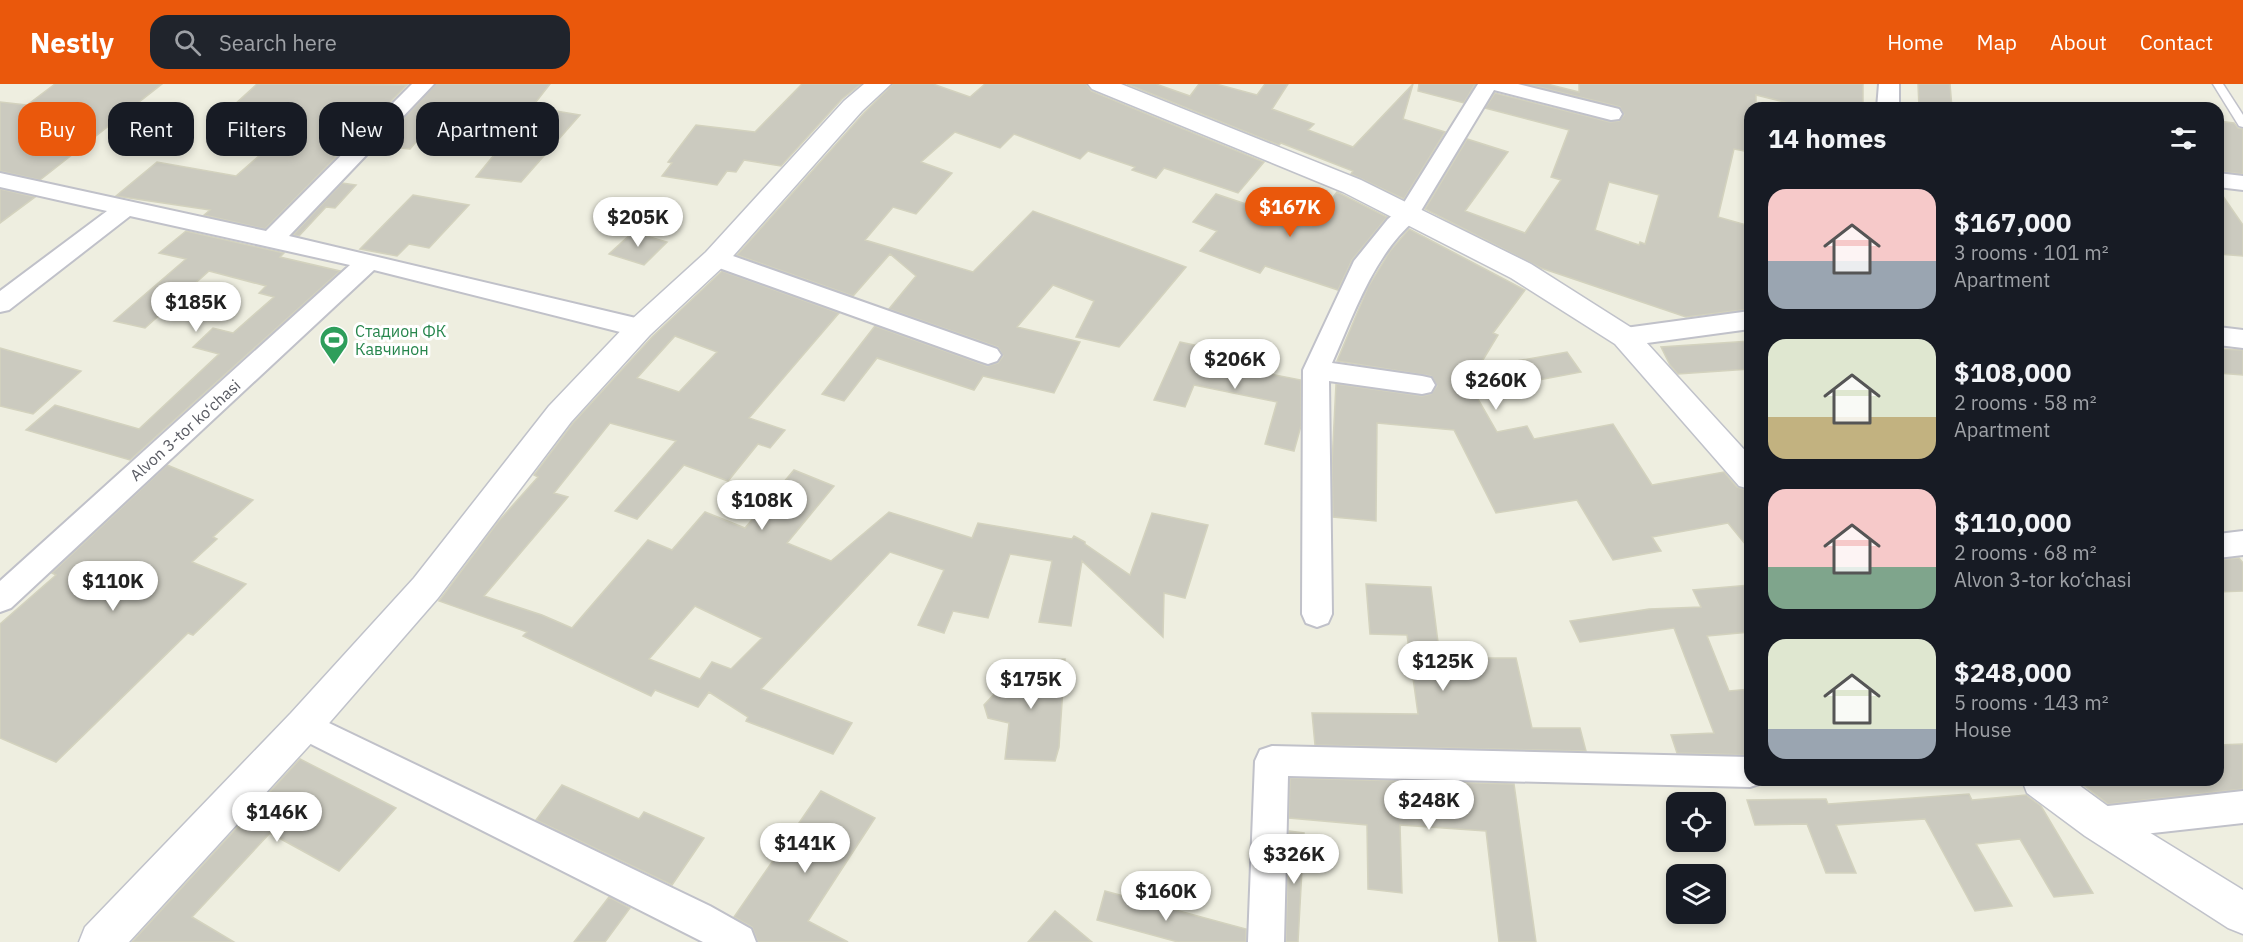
<!DOCTYPE html>
<html lang="en">
<head>
<meta charset="utf-8">
<style>
  :root { --surface:#171b24; --page:#20242c; --text:#f1f3f6; --muted:#9ea1a6; --accent:#ea580c }
  body { margin:0; font-family:"IBM Plex Sans",sans-serif; background:var(--page); color:var(--text); height:100vh; display:flex; flex-direction:column; font-size:22px; white-space:nowrap }
  * { box-sizing:border-box; margin:0 }
  p { font-size:20px; color:var(--muted) }
  .icon { flex:none; width:33px; height:33px; fill:none; stroke:currentColor; stroke-width:2; stroke-linecap:round; stroke-linejoin:round }
  .map { position:relative; flex:1; overflow:hidden }
  .drawer { position:absolute; left:1744px; top:18px; width:480px; height:684px; display:flex; flex-direction:column; background:var(--surface); border-radius:18px; box-shadow:0 3px 9px #0003 }
  .drawer>* { flex:none }
  .guide { position:absolute; left:18px; top:18px; width:570px; height:54px; display:flex; gap:12px }
  .buttons { position:absolute; left:1666px; top:708px; display:grid; gap:12px }
  .buttons a { display:grid; place-items:center; width:60px; height:60px; border-radius:12px; background:var(--surface); box-shadow:0 3px 9px #0003; font-size:30px }
  .price { position:absolute; translate:-50% -51px; padding:0 14px; border-radius:21px; background:#fff; color:#222; font-size:20px; line-height:39px; filter:drop-shadow(0 2px 3px #0008) }
  .price::after { content:''; position:absolute; left:50%; top:36px; width:18px; height:14px; margin-left:-9px; background:inherit; clip-path:polygon(0 0,100% 0,50% 100%) }
  .price.selected { background:var(--accent); color:#fff }
  ul { padding:0; list-style:none }
  li { display:flex; align-items:center; gap:18px; height:150px; padding:0 24px }
  li span { display:grid; place-items:center; flex:none; width:168px; height:120px; border-radius:18px; color:#555 }
  li>.icon { margin-inline-start:auto }
  span .icon { width:72px; height:72px; fill:#fffc; stroke-width:1 }
  li b { font-size:26px }
  h2 { display:flex; justify-content:space-between; align-items:center; height:72px; padding:0 24px; font-size:26px }
  .chip { padding:0 21px; border-radius:18px; background:var(--surface); box-shadow:0 3px 9px #0003; font-size:21px; line-height:54px }
  .chip.selected { background:var(--accent); color:#fff }
  header { display:flex; align-items:center; gap:36px; box-sizing:border-box; height:84px; padding:0 30px; background:var(--accent); color:#fff }
  header strong { font-size:28px }
  nav { display:flex; gap:33px; margin-inline-start:auto; font-size:21px }
  .search { width:420px; height:54px; background:var(--page); display:flex; align-items:center; gap:15px; box-sizing:border-box; padding:0 21px; border-radius:18px; color:var(--muted); font-size:22px }
  .map>svg:first-child { display:block }
</style>
</head>
<body>
<header>
<strong>Nestly</strong>
<div class="search"><svg class="icon" aria-label="search" viewBox="0 0 24 24"><circle cx="10" cy="10" r="6"/><path d="M15 15l6 6"/></svg>Search here</div>
<nav><a>Home</a><a>Map</a><a>About</a><a>Contact</a></nav>
</header>
<div class="map">
<svg width="2243" height="858" viewBox="0 0 2243 858">
  <rect width="100%" height="100%" fill="#eeeee0"/>
  <path fill="#cbcabf" stroke="#d3d2be" stroke-width="1.5" fill-rule="evenodd" d="M55 0H162L40 96 0 87V18L27 21Z
    M257 0 407 1 265 145 204 131 210 126 116 112 157 78 236 92 282 52 210 43Z
    M436 0H550L532 23 580 31 521 98 476 93 494 71 479 69 501 41 436 35 410 65 378 62Z
    M802 0H861L842 15 781 82 744 76 736 88 727 87 717 101 662 92 672 79 668 78 696 41 755 48Z
    M893 0H933L970 13 985 0H1086L1091 7 1264 78 1238 109 1164 84 1156 94 1132 86 1135 83 1088 67 1080 75 1014 50 1000 64 955 48 921 78 952 89 916 130 893 123 865 156 973 188 1033 127 1186 183 1119 263 1076 253 1094 217 1053 201 1017 243 1080 258 1054 309 983 292 974 306 877 274 844 317 822 310 875 242 987 282 998 279 1003 272 998 263 889 225 916 192 890 170 853 212 737 171 864 29Z
    M1127 0H1156L1190 12 1199 0H1216L1257 11 1265 0H1288L1272 25 1314 40 1308 46 1353 63 1413 0 1403 35 1445 48 1404 115 1351 90 1353 87 1281 59 1279 61Z
    M1419 0H1475L1464 19 1418 7Z
    M1527 0H1547L1579 8V0H1863V24H1809L1756 11V24H1750V68L1734 65 1718 133 1750 142V225L1686 233 1541 184 1425 125 1467 55 1508 68 1465 127 1525 149 1561 96 1551 93 1569 46 1485 24 1495 9 1610 38 1619 37 1624 31 1620 23ZM1609 98 1659 111 1645 160 1640 158 1639 161 1595 146Z
    M1918 0H1950L1952 24H1919Z
    M2218 37 2234 39 2238 44 2243 45V90L2218 87Z
    M342 99 356 101 335 124 326 123 299 152 293 151Z
    M0 105 35 113 0 139Z
    M2218 105 2243 141V172L2218 170Z
    M1337 108 1387 133 1352 176 1338 206 1265 182 1260 189 1200 167 1217 147 1193 138 1216 110 1311 142Z
    M413 111 469 121 429 164 409 160 397 172 360 165Z
    M1409 145 1525 206 1493 249 1498 251 1478 284 1567 268 1581 288 1474 308 1497 348 1527 342 1534 355 1613 340 1652 401 1724 388 1737 403 1750 407V466L1728 439 1652 453 1661 467 1613 476 1577 416 1496 429 1454 346 1377 339 1376 437 1333 433 1332 379 1336 300 1422 312 1431 310 1437 302 1431 292 1337 277 1368 203 1390 167Z
    M186 147 284 169 280 173 340 187 130 376 26 346 55 321 139 345 219 270 193 263 213 244 233 249 274 213 259 209 266 202 209 187 145 244 114 237 186 175 159 169Z
    M633 148 667 158 644 181 609 170Z
    M722 187 839 229 749 334 785 346 770 364 758 360 728 397 684 381 637 435 615 427 676 357 610 339 554 409 568 413 484 512 542 531 572 544 648 456 672 466 705 428 745 444 794 386 834 402 787 459 831 477 889 428 972 454 978 439 1072 455 1074 452 1085 458V460L1130 491 1152 429 1208 441 1185 514 1164 509 1163 553 1082 477 1071 542 1039 538 1052 477 1010 470 988 534 953 527 944 549 918 541 944 486 890 468 761 605 852 639 833 670 746 637 748 633 709 608 698 623 655 606 651 612 523 552 527 548 439 517 498 438 538 393 534 391 573 339 652 253ZM675 252 717 268 679 308 637 294ZM695 522 762 554 731 585 712 578 700 595 649 575Z
    M1750 257V285L1678 290 1670 281 1661 263Z
    M1180 258 1209 264 1203 277 1301 296V342L1294 367 1265 360 1277 318 1194 301 1185 323 1154 316Z
    M0 264 81 287 33 330 0 322Z
    M2218 265 2243 266V291L2218 289Z
    M167 381 253 416 213 453 217 455 192 478 246 500 193 551 188 549 56 678 0 654V540L56 491 52 489Z
    M2239 474 2243 479V507L2218 508V476Z
    M1366 500 1431 503 1440 574H1516L1532 644H1580L1586 667 1315 661 1312 629 1418 630 1407 551 1370 550Z
    M1750 501V548L1707 552 1729 607 1750 605V671L1677 669 1671 651 1714 649 1674 544 1580 558 1570 537 1649 525 1701 523 1693 506Z
    M1065 575 1059 663 1055 677 1005 675 1009 639 988 634 984 621 1025 577Z
    M2243 660V705L2108 720 2077 696H2218V661Z
    M300 675 396 724 339 787 270 749 192 833 234 858H132Z
    M1290 694 1514 700 1536 858H1499L1486 747 1400 741 1402 809 1368 805 1367 741 1289 734Z
    M562 701 639 735 644 728 704 754 672 801 536 736Z
    M821 707 875 734 808 837 848 858H758L752 843 734 833Z
    M1969 710 1972 716 2026 711 2041 722 2093 809 2054 813 2020 755 1976 760 2012 822 1975 827 1925 735 1836 741 1856 789H1826L1807 740 1755 741 1747 716 1826 715 1828 720Z
    M1289 747 1304 749 1298 858H1286Z
    M1105 807 1246 845V858H1178L1097 836Z
    M609 813 630 824 605 858H574Z
    M1055 827 1092 858H1028Z"/>
  <g fill="none" stroke-linecap="round" stroke-linejoin="round">
    <g stroke="#c0c1c9" stroke-width="3">
      <path id="lane" d="M2213 0H2223L2243 31V43L2239 42Z"/>
    </g>
    <g stroke="#c0c1c9" stroke-width="4">
      <path id="street" d="M412 0H434L289 152 640 235 649 238 653 244 649 250 640 253 374 186 11 524 0 528V497L350 181 130 132 9 226 0 228V207L107 127 0 103V89L266 147Z
        M1478 0H1518L1619 25 1622 30 1619 35 1611 36 1494 6 1416 135C1373 172 1355 228 1332 279L1422 292 1431 294 1435 301 1431 308 1422 310 1329 297 1332 530 1328 539 1317 543 1306 539 1302 530 1303 286 1354 177 1388 135 1400 125Z
        M1879 0H1899V24H1877Z
        M2218 89 2243 92V106L2218 103Z
        M716 166 997 265 1001 271 997 277 988 280 979 277 708 180 704 174 708 168Z
        M1750 227V245L1625 262 1616 259 1612 253 1616 247 1625 244Z
        M2218 243 2243 246V264L2218 261Z
        M2243 447V471L2218 474V450Z
        M304 627 710 822 751 845 756 858H703L293 651 288 641 293 631Z
        M1272 662 1750 673V696H1763L1762 699 1750 703 1288 692 1284 858H1248L1255 677 1260 666Z
        M2243 707V739L2099 755 2087 750 2082 739 2087 728 2099 723Z"/>
    </g>
    <g stroke="#c0c2ca" stroke-width="3">
      <path id="secondary" d="M864 0H891L862 27 726 180 650 251 571 338 438 514 317 653 129 858H79L85 843 291 629 414 494 549 322 630 237 706 168 844 17Z
        M1088 0H1121L1361 96 1531 180 1635 246 1750 372V405L1739 402 1615 260 1511 194 1343 108 1092 5Z
        M2022 696H2072L2113 726 2243 806V850L2228 844 2085 752 2027 709Z"/>
    </g>
    <use href="#lane" fill="#fff" fill-rule="evenodd"/>
    <use href="#street" fill="#fff" fill-rule="evenodd"/>
    <use href="#secondary" fill="#fff" fill-rule="evenodd"/>
  </g>
  <defs>
    <g id="stadium-pin" transform="scale(1.5)"><path d="M0 17L-7.5 6A9.5 9.5 0 1 1 7.5 6Z" fill="#2e9e5b" stroke="#fff"/><path d="M0-5a6.5 5 0 1 0 0 10a6.5 5 0 1 0 0-10ZM-3.5-1.8h7v3.6h-7Z" fill="#fff"/></g>
  </defs>
  <g fill-rule="evenodd">
    <use href="#stadium-pin" x="334" y="256"/>
  </g>
  <g text-anchor="middle" dominant-baseline="central" stroke-width="6" stroke-linejoin="round" paint-order="stroke">
    <g font-size="16" fill="#27864d" stroke="#fff" text-anchor="start">
      <text x="355" y="247">Стадион ФК<tspan x="355" dy="18">Кавчинон</tspan></text>
    </g>
    <g font-size="16" fill="#595b63" stroke="#fff">
      <text transform="translate(185 346) rotate(-42)">Alvon 3-tor ko‘chasi</text>
    </g>
  </g>
</svg>
<div class="buttons">
<a><svg class="icon" aria-label="locate" viewBox="0 0 24 24"><circle cx="12" cy="12" r="6"/><path d="M12 2v4M12 18v4M2 12h4M18 12h4"/></svg></a>
<a><svg class="icon" aria-label="layers" viewBox="0 0 24 24"><path d="M12 4l9 5-9 5-9-5zM3 14l9 5 9-5"/></svg></a>
</div>
<b class="price selected" style="left:1290px;top:154px">$167K</b>
<b class="price" style="left:638px;top:164px">$205K</b>
<b class="price" style="left:196px;top:249px">$185K</b>
<b class="price" style="left:1235px;top:306px">$206K</b>
<b class="price" style="left:1496px;top:327px">$260K</b>
<b class="price" style="left:762px;top:447px">$108K</b>
<b class="price" style="left:113px;top:528px">$110K</b>
<b class="price" style="left:1443px;top:608px">$125K</b>
<b class="price" style="left:1031px;top:626px">$175K</b>
<b class="price" style="left:1429px;top:747px">$248K</b>
<b class="price" style="left:277px;top:759px">$146K</b>
<b class="price" style="left:805px;top:790px">$141K</b>
<b class="price" style="left:1294px;top:801px">$326K</b>
<b class="price" style="left:1166px;top:838px">$160K</b>
<div class="guide">
<a class="chip selected">Buy</a>
<a class="chip">Rent</a>
<a class="chip">Filters</a>
<a class="chip">New</a>
<a class="chip">Apartment</a>
</div>
<section class="drawer">
<h2>14 homes<svg class="icon" aria-label="filters" viewBox="0 0 24 24"><path d="M4 7h16M4 17h16"/><circle cx="9" cy="7" r="2"/><circle cx="15" cy="17" r="2"/></svg></h2>
<ul>
<li><span style="background:linear-gradient(#f6c9c9 60%,#9aa5b1 0)"><svg class="icon" aria-label="home" viewBox="0 0 24 24"><path d="M3 11l9-7 9 7M6 9v11h12V9"/></svg></span><div><b>$167,000</b><p>3 rooms · 101 m²</p><p>Apartment</p></div></li>
<li><span style="background:linear-gradient(#dfe7d0 65%,#c2b280 0)"><svg class="icon" aria-label="home" viewBox="0 0 24 24"><path d="M3 11l9-7 9 7M6 9v11h12V9"/></svg></span><div><b>$108,000</b><p>2 rooms · 58 m²</p><p>Apartment</p></div></li>
<li><span style="background:linear-gradient(#f6c9c9 65%,#7fa58c 0)"><svg class="icon" aria-label="home" viewBox="0 0 24 24"><path d="M3 11l9-7 9 7M6 9v11h12V9"/></svg></span><div><b>$110,000</b><p>2 rooms · 68 m²</p><p>Alvon 3-tor ko‘chasi</p></div></li>
<li><span style="background:linear-gradient(#dfe7d0 75%,#9aa5b1 0)"><svg class="icon" aria-label="home" viewBox="0 0 24 24"><path d="M3 11l9-7 9 7M6 9v11h12V9"/></svg></span><div><b>$248,000</b><p>5 rooms · 143 m²</p><p>House</p></div></li>
</ul>
</section>
</div>
</body>
</html>
